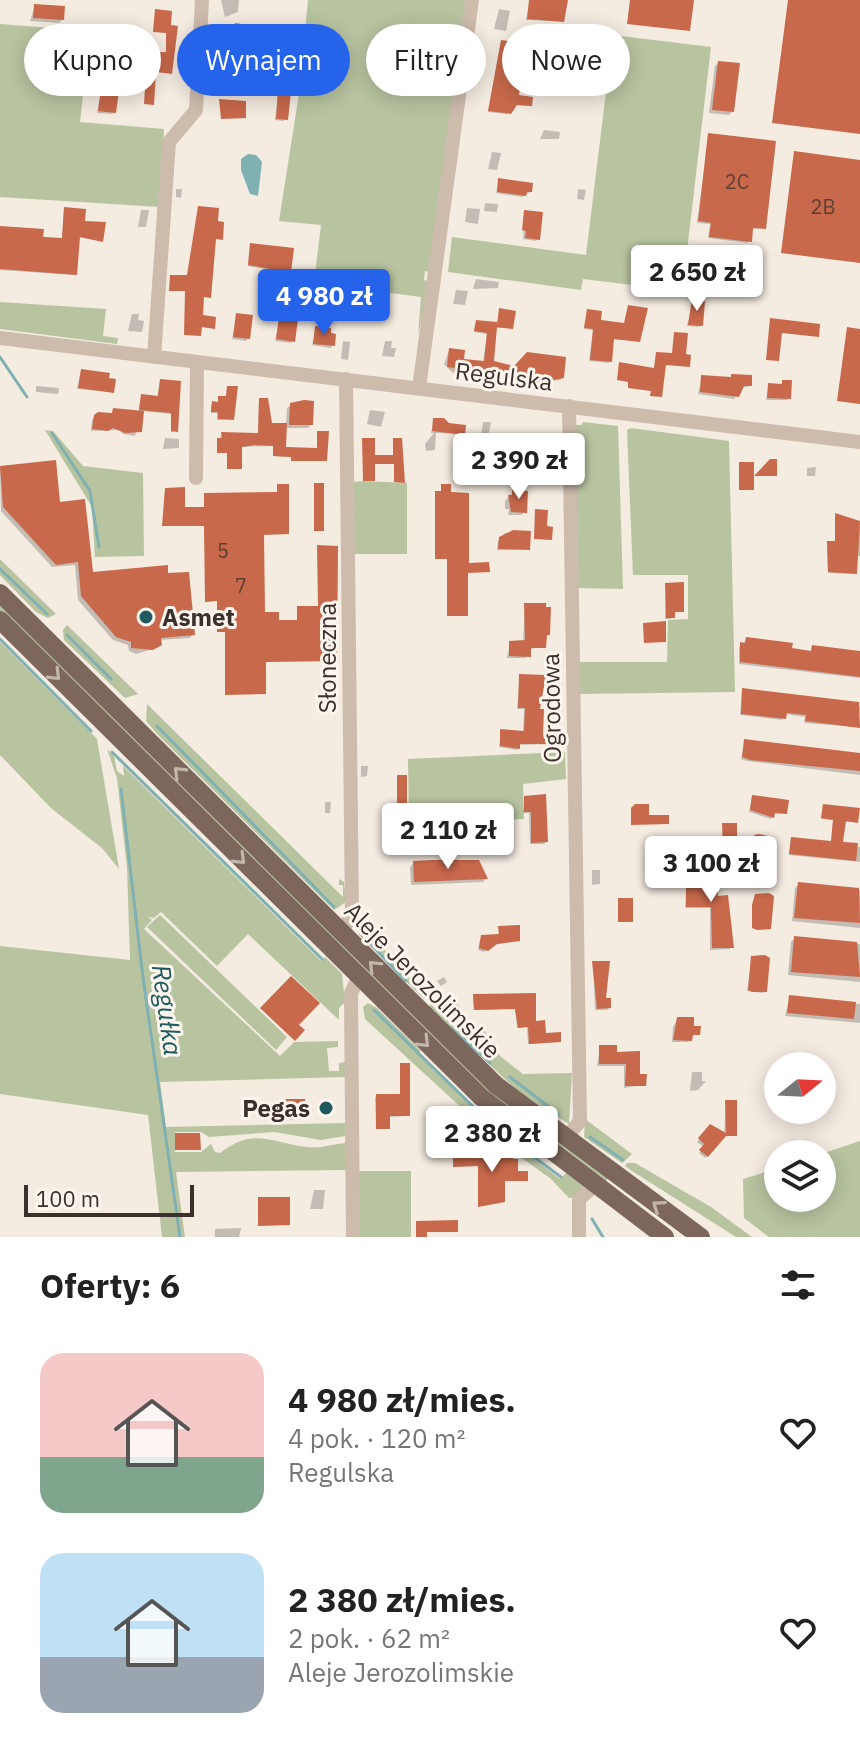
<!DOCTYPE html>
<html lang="pl">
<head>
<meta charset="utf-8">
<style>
  :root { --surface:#fff; --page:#f6f6f6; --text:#222; --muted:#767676; --accent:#2563eb }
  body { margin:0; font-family:"IBM Plex Sans",sans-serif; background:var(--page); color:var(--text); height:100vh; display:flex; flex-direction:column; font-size:30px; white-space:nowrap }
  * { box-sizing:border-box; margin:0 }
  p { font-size:26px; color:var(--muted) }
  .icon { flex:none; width:44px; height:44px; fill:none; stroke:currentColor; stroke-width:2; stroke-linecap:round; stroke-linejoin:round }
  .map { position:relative; height:1237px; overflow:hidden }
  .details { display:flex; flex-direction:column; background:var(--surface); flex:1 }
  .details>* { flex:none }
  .guide { position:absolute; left:24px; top:24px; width:812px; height:72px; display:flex; gap:16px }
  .needle { width:52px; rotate:72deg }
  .buttons { position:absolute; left:764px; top:1052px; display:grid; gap:16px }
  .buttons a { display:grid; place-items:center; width:72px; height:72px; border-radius:50%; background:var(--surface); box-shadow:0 4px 20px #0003; font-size:40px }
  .scale { position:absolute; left:24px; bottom:20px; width:170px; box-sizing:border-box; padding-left:8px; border:4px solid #3b302b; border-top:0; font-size:22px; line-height:28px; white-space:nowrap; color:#3b302b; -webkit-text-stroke:6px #fbf5ee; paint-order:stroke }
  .price { position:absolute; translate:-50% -68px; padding:0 18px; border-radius:8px; background:#fff; color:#222; font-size:26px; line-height:52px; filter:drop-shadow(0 2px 4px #0008) }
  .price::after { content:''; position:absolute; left:50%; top:48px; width:24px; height:18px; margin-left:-12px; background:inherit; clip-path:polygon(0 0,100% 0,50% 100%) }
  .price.active { background:var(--accent); color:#fff }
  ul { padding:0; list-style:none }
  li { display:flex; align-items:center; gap:24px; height:200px; padding:0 40px }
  li span { display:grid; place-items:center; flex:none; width:224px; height:160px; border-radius:24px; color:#555 }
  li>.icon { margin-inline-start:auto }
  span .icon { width:96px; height:96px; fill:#fffc; stroke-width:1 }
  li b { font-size:34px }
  h2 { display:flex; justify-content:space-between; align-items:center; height:96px; padding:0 40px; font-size:34px }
  .tag { padding:0 28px; border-radius:36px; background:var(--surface); box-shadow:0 4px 20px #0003; font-size:28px; line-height:72px }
  .tag.active { background:var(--accent); color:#fff }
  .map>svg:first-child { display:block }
</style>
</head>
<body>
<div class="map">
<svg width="860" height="1237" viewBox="0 0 860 1237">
  <rect width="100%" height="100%" fill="#f4ebe1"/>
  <path fill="#b8c4a0" d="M308 0H468L430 272 425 271 424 280 429 282 418 336 421 297 314 283 321 225 279 221 298 100Z
    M0 24 90 31 80 122 164 129 160 207 0 197Z
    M613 35 711 47 685 268 674 272 657 288 583 279 581 290 448 272 452 237 586 255Z
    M0 302 106 309 103 336 118 338 117 344 0 329Z
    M583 422 618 426 623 589 576 588V425H582Z
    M631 428 729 441 735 692 578 694 577 662H667L668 620 688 619V575H633L627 430Z
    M45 430 53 431 83 466 143 473 144 556 95 557 92 507Z
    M363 481 407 483V554H354L352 482Z
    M0 559 56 614 48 618 36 612 0 575Z
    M0 603 503 1100 608 1178 605 1184 508 1111 0 612Z
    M67 625 138 694 125 698 64 640 63 630Z
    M0 642 97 739 119 869 102 848 52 809 0 755Z
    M147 704 343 897V885H339V879L344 882 346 902 334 910 159 736 146 721Z
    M107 749 114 756 117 771 124 776 123 766 321 961 325 957 342 974 345 1002 339 1008V1020L248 934 217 966 161 912 154 918 148 917 152 920 144 929 280 1056 294 1042 338 1041V1047L327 1048 329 1071H339V1063L345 1062V1077L160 1082 166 1127 345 1123V1136L321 1140 274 1132 209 1137 201 1132H175V1152H201L211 1144 215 1152 220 1153C254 1127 268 1142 307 1147 320 1149 333 1144 346 1143V1170L176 1172 185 1237H162L148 1115 0 1094V946L130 960 127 868 117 778Z
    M565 752 566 779 523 784 524 819 409 825 408 759Z
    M359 899 358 919 426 997 424 999 359 935Z
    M160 915 287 1037 276 1050 147 927Z
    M430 1002C445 1022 461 1033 485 1031L500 1056 523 1074 572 1073 569 1124 521 1094 430 1009Z
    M368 1003 377 1008 421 1051 419 1053 374 1011 494 1127 490 1134 365 1019 363 1007Z
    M585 1119 632 1154 622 1163 584 1137Z
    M501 1134 560 1179 567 1172 584 1186 576 1197 569 1198 551 1179 497 1140Z
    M860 1141V1237H769L744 1218 743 1179 778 1168V1198H822L821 1154Z
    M627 1163H635L711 1207 752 1237H736L632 1171 625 1166Z
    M359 1171H411V1237H359Z"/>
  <path fill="#7fb0b2" d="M248 154 256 155 262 162 258 196 250 194 241 170V159Z"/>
  <path fill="#0003" d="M221 0H239L238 12 225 17Z
    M546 0H566L562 21 526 20 530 2Z
    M35 6 62 20 59 23 30 21Z
    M499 9 510 11 506 31 494 29Z
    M235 25 238 64 260 82 289 84 284 121 275 120 278 92 242 88V78L229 77 232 49 223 48 225 33 233 32Z
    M501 42 512 60 517 97 530 106 514 105 507 114 488 112Z
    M719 63 732 112 729 115 709 113 715 66Z
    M101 91 114 112 112 114 97 113Z
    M544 130 560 132 559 139H540Z
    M709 136 764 228 751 229 748 243 708 238 710 224 697 223Z
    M492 152 501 153 497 170 488 169Z
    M499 180 530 192 522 197 496 193Z
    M176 189H182L181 198 176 197Z
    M578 189 586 190 584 200 577 199Z
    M485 203 498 204 497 212 484 211Z
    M467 208 480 209 478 224 465 222Z
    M64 210 101 241 78 237 74 275 0 270V228L62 240Z
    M141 210H149L146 227H138Z
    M525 212 538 239 536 241 523 239Z
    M250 246 292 249 285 297 274 294 277 271 248 266Z
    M476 279 499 282 498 288 473 289Z
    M456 290 468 291 465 305 453 304Z
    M693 301 702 325 699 327 687 326Z
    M500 311 512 328H495L491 362 562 378 560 380 551 381 548 387 513 374 510 382 490 381V376L453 373 444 364 449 350 462 361 483 363 487 334 474 332 475 324H496Z
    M587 312 599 322 624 325 638 341 612 339 609 363 589 361 593 330 584 329Z
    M132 314H139L138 320 144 321 142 332 128 331Z
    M237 315 248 338 246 341 232 339Z
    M280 318 293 341 291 343 275 341Z
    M316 328 333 345 331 348 312 345Z
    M343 341 350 342 348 360 341 359Z
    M385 341H392L391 348H396L394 357 382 356Z
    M81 371 112 392 77 389Z
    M702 377 750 386 741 388 734 399 698 394Z
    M160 381 179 383 174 432H171V414L142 411 135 436 123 434 119 430 91 431 92 420 98 414 111 415 113 410 138 413 142 396 157 398Z
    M790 383 787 400H766L769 385Z
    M36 386 59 388 58 394 36 392Z
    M228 388 232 419 217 420V413H211V405L217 404 219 398H226Z
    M259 400 270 425H286L287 408 291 405 311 424 308 428H284V449L317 450V434L325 460 291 461V457L273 456V446L240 447 239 469H227V453H217L221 435H258Z
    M370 410 385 412 381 427 367 424Z
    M434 420 463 434 436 433 435 450 426 451 425 444 434 433H431Z
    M483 422H491L488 437H481Z
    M165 438 179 439V448L163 449Z
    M514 453 539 471 510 470Z
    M54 462 58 504 91 575 167 576 193 634 190 638 159 640 156 648 136 654 129 651 128 645 113 640 78 600 75 565 52 567 1 511 0 468Z
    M816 467 815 476H807V468Z
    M513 492 525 512 521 515H508L509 509H505V501Z
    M836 515 860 523V556H855L854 574 828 573 827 544 835 543Z
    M505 533H529L528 549 497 550 498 541Z
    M666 585 682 611 673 613 671 619H665Z
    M525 605 544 647 529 649 526 658H507L510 643 523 642Z
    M747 639 810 653 812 647 860 653V678L739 664V647Z
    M520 676 538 711 541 738 551 744 518 745 517 750 499 747 501 731 523 733 524 709H517Z
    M742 690 860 706 858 727 804 723 805 717 785 714 782 720 740 715Z
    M745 741 860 755V775L747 761 741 759Z
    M361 766H368L367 776 361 777Z
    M752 797 786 813 773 814 771 819 749 812Z
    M525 798 546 842 544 844H530L529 813H523Z
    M325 802H331L330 813H325Z
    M823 806 856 822H844L841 844 860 847V862L789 855 791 840 831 843 833 820 821 819Z
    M723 825 735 847 752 849 755 837 766 872 750 871 751 864 716 865 715 852 721 850Z
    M477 835 501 845 498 848 474 849Z
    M414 863 486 878 483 882 411 885 410 867Z
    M592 870H600V884L592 885Z
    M687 873 716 898 727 921H731L730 949 710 950V908H685Z
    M799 884 860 890V928L792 921 795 888Z
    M499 928 518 941 493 945 484 952 478 950 480 939 498 936Z
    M795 938 860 944V982L788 975 791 942Z
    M752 958 765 991 763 993 747 991Z
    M593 963 609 1008 607 1010H595Z
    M444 977 447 982 441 986 437 981Z
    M534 995 535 1023 544 1035 558 1042 528 1044 527 1027 517 1028 515 1009 474 1010 473 997Z
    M790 997 860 1004V1023L785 1016Z
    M457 1002 460 1010 450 1015 446 1007Z
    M678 1019 692 1028 698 1034 690 1036 688 1042H672L673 1027Z
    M600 1047 615 1054 638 1053V1075L644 1085 624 1088V1066H597Z
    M401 1065 408 1116 388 1117V1128L376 1129 375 1097 400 1096Z
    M692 1072H702V1081H706L698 1090 690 1091Z
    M284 1101 304 1118 275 1121V1109L282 1107Z
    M726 1102 735 1135 722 1137 705 1158 699 1153 704 1147 697 1142 710 1127 724 1134Z
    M332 1105V1113H324V1106Z
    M314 1190H325L323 1209H310Z
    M241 1228 239 1237H215V1229Z"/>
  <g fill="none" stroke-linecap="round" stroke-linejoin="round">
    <path stroke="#7fb0b2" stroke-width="3" d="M0 357 27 397
      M52 433 90 491 99 547
      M0 569 47 614
      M67 635 111 679
      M0 639 91 731
      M157 726 334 907
      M112 752 322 959
      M121 789 143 978 180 1237
      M362 935 406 981
      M374 1010 492 1125
      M451 1028 490 1063
      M510 1077 558 1114
      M503 1134 561 1177
      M590 1137 623 1160
      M592 1219 603 1237"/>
  </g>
  <path fill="#c8694b" d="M529 0H568L564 22 527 19Z
    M630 0H694L690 31 627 24Z
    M788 0H860V134L772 123Z
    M34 4 65 6 64 20 33 18Z
    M155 9 172 11 171 25 178 26 172 74 156 72 154 105 144 104 146 71 93 67 95 42 117 44 116 53 166 52V33L153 32Z
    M235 23 242 24 240 62 263 64 262 80 292 82 288 120 276 119 278 91 242 87 243 77 229 76 232 48 224 47 225 29 234 30Z
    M501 40 517 42 515 59 524 60 519 95 533 97 532 106 517 105 511 114 488 111Z
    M718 61 740 63 734 112 712 110Z
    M101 89 119 91 116 113 98 111Z
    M219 99 246 101V118L221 119Z
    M708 133 776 141 766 229 753 228 752 242 709 237 711 223 698 221Z
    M794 151 860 160V263L781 253Z
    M498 178 533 183 532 192H527L526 196 497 192Z
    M198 206 219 208 218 221 224 222 223 240 216 239 211 298 204 297 203 315 216 317 215 329 202 327 201 336 184 335 185 291H169L170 275H187Z
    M64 207 86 209 85 221 106 222 103 242 80 237 77 275 0 269V226L44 229 43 237 62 238Z
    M524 210 543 212 540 240 525 238 526 231 522 230Z
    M250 243 294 248 288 297 274 293 277 270 248 265Z
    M692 299 705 301 703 326 688 325Z
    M628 305 648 308 640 342 614 339 612 362 590 360 593 329 584 328 587 309 602 311 601 320 624 323Z
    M499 308 516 311 513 329 497 327 494 361 514 366 527 352 566 357 564 378 553 380 552 386 541 385 515 372 514 381H500L490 380 491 375 454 371V368L447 367 449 348 465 350 464 359 484 361 487 333 474 331 476 320 497 322V326Z
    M236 313 253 315 250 339 233 337Z
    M279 316 298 319 295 342 276 339Z
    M770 318 820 324 819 337 782 333 779 361 766 360Z
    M315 326 331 328V333L336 334 335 346 313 344Z
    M847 327 860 329V404L837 401Z
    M674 332 688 333 686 354 691 355 690 367 666 365 662 397 650 396 651 391 628 388V382L617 380 619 362 654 368 656 352 672 353Z
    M81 369 110 373 109 378 116 379 114 393 78 388Z
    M731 374 752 375V386H744L739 397 700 392 701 375 731 377Z
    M160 379 181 381 178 432 171 431V413L139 410 141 394 158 396Z
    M782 380H792L791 399 767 398 768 383 782 384Z
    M227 386H238L234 420 218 419V412H211L212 401 218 402V396H226Z
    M259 398H268L272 423H287L286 447 317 448V431H329L327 461H291V457L273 456V446L254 445 242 447V469H227V453H217V438H222L221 432 258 433Z
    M304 400 314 401 313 425H289L290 403Z
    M113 408 144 411 142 432 125 433 113 428 108 431 92 429 94 415 98 412 112 413Z
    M433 418H444L449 423 466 425 465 435 432 431Z
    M362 438H375V455H393V438H402L405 483 394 482V464H375V481H363Z
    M513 451 543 455 541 472 512 469Z
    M770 459H777V476H754V490H739V462H754V476Z
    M56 460 60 502 85 499 93 572 168 565V573L189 572 195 635 161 638 162 645 153 650 131 648V642L116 637 81 596 78 562 56 565 3 507 0 466Z
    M314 483H324V531H314Z
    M277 484H289V534L264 535 265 612H279V620H297V606H318L317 545 338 546 337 661 266 662V694L225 695V632H217V601L205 602 204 526H162L165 488 185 487V507H204V493L277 492Z
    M441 484H451V492L469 493V563L489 562 490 572 468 573V616H447V559H435V491H441Z
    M512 490 528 491 527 513 511 512 508 495H512Z
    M535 509 548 510 547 526 553 527 552 540 534 539Z
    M835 513 860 521 857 574 828 572 827 541H835Z
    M513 530 531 531 530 550 498 549 499 537Z
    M684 582V612H675V618H666L665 583Z
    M524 603H546V607H551L550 635H547L546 648H531V657L509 656V641L525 640Z
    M666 621V642L644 643 643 623Z
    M746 637 793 643 792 648 811 651 812 645 860 651V677L740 662V642L745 643Z
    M519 674 546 675 540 709H544L543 735 554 734 555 744H520V749L500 746V729L524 731 525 708H518Z
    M742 688 859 702 860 728 805 721 806 715 787 713 786 719 741 714Z
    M744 739 860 753V771L750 760 742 757Z
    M397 775H407V809H397Z
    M546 794 548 842 531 843V812H524V796Z
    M752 795 789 800 787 814 775 813 774 818 750 810Z
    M635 804H649V815H669V824L631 825V808Z
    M823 804 860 808 858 823 846 821 843 842 858 843 856 861 789 854 791 837 831 841 833 820 821 818Z
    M722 823H737V845L753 847 754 835 759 834 773 837 770 871 756 872 751 869 752 863 717 864V848H723Z
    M503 832V845L477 847 476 834Z
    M431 860H479L488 879 414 882 413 861Z
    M702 867H717L718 896 728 895 734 948H712L711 907H686V872L702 871Z
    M798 882 859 888 860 923 794 918Z
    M769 893 774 896 771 929 757 930 752 928V905L755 894Z
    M618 898H633V922H618Z
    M520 925V941L497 944 488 951 479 948 481 935 499 934 498 926Z
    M794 936 857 942 860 977 791 972Z
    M765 955 770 958 767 992H752L748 990 751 956Z
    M592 961H610L606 998H611V1008L597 1009Z
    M291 976 320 1003 299 1025 305 1030 295 1041 260 1008Z
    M536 993V1021L545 1020 546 1033 561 1032V1042L529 1044 528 1027 518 1028 515 1009 474 1010 473 994Z
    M789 995 856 1002 854 1019 787 1013Z
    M677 1017H694V1026H701L700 1035H693L692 1041 673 1040Z
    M599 1045H617V1052L640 1051V1074H647L646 1086H625L626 1064H599Z
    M400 1063H410V1116H390V1129H376V1094H400Z
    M283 1099H305L306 1119 277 1120 276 1105H283Z
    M725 1100H737V1136H726L708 1157 699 1150 704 1144 698 1138 710 1124 726 1133Z
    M175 1133H200L201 1150H175Z
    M453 1153H513V1159H518V1171H528V1181H505V1202L478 1207V1166L453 1167Z
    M258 1197H290V1225L258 1226Z
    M458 1220V1232H427V1237H416V1221Z"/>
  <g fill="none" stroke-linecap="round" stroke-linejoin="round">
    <path stroke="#cdbbac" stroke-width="14" d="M0 338 860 442
      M154 357 169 142 196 110 202 0
      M419 388 472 0
      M196 478 197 362
      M341 933 352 914 346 379
      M557 1133H570L580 1121 569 406
      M353 1237 351 993 359 977
      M579 1237V1199L595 1185"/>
    <path stroke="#7d675c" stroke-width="18" d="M0 593 496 1085 701 1237
      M0 620 481 1097 665 1237"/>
  </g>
  <defs><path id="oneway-chevron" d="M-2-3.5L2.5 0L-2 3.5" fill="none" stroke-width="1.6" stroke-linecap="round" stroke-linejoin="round" transform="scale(2)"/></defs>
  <g stroke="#c2b5ac">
    <use href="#oneway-chevron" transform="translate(55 675) rotate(45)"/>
    <use href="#oneway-chevron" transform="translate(179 772) rotate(-135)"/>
    <use href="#oneway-chevron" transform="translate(240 859) rotate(45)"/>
    <use href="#oneway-chevron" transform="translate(374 966) rotate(-135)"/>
    <use href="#oneway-chevron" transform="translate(424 1042) rotate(45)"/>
    <use href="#oneway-chevron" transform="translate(658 1206) rotate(-145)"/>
  </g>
  <g fill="#1f5a5e" stroke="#fbf5ee" stroke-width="3">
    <circle cx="146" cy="617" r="8"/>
    <circle cx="326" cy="1108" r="8"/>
  </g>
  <g text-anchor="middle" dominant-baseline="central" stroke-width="6" stroke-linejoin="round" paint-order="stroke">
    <g font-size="20" fill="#5e3e33">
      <text x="737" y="181">2C</text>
      <text x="823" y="206">2B</text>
      <text x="223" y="550">5</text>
      <text x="241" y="585">7</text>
    </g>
    <g font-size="24" fill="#3b302b" stroke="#fbf5ee">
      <text transform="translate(504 376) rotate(7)">Regulska</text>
      <text transform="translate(327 658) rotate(-90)">Słoneczna</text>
      <text transform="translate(551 708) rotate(-91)">Ogrodowa</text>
      <text transform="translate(423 980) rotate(45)">Aleje Jerozolimskie</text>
    </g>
    <g font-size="24" font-weight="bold" fill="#3b302b" stroke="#fbf5ee" text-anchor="start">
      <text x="162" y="617">Asmet</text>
      <text x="310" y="1108" text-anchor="end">Pegas</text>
    </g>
    <g font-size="26" font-style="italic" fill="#1f5a5e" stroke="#fbf5ee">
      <text transform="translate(168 1010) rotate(82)">Regułka</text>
    </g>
  </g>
</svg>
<div class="buttons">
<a><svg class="needle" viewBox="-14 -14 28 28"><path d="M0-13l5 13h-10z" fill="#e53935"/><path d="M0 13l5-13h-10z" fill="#767676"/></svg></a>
<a><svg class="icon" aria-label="layers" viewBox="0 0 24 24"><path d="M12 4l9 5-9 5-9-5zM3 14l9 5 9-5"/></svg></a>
</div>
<div class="scale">100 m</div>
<b class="price" style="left:697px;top:313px">2 650 zł</b>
<b class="price active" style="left:324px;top:337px">4 980 zł</b>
<b class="price" style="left:519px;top:501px">2 390 zł</b>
<b class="price" style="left:448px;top:871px">2 110 zł</b>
<b class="price" style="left:711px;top:904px">3 100 zł</b>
<b class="price" style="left:492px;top:1174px">2 380 zł</b>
<div class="guide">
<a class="tag">Kupno</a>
<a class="tag active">Wynajem</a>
<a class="tag">Filtry</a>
<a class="tag">Nowe</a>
</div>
</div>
<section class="details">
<h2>Oferty: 6<svg class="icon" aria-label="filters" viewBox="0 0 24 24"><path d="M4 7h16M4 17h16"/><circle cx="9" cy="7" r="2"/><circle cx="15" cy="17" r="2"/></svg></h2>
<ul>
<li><span style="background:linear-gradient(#f6c9c9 65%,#7fa58c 0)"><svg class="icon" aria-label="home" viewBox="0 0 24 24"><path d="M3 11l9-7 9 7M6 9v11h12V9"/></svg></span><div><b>4 980 zł/mies.</b><p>4 pok. · 120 m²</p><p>Regulska</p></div><svg class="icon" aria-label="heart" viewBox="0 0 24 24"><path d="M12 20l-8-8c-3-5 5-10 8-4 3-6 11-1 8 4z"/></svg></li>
<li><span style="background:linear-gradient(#bfe0f5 65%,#9aa5b1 0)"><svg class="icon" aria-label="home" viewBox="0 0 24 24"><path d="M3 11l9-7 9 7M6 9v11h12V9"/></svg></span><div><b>2 380 zł/mies.</b><p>2 pok. · 62 m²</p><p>Aleje Jerozolimskie</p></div><svg class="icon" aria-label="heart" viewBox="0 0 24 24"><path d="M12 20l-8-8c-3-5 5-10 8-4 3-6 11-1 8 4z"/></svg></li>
</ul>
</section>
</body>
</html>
